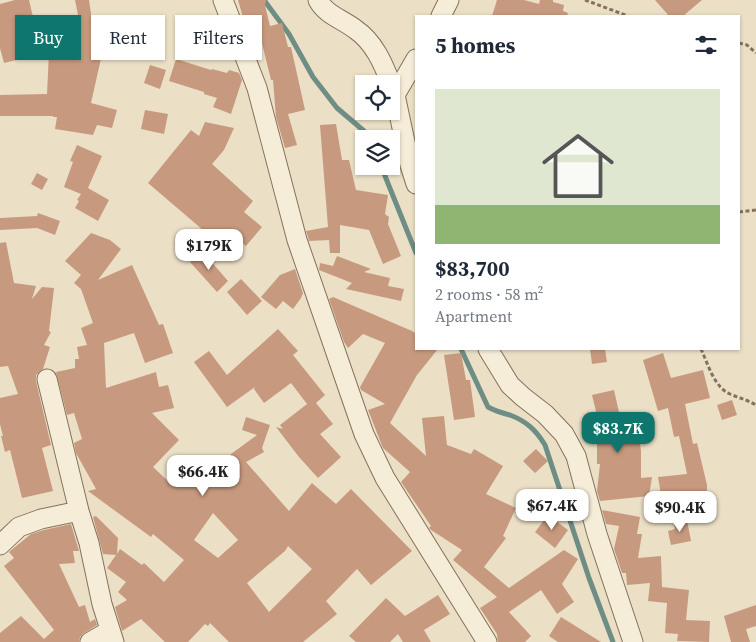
<!DOCTYPE html>
<html lang="en">
<head>
<meta charset="utf-8">
<style>
  :root { --surface:#fff; --page:#f2f2f3; --text:#1f2937; --muted:#747a83; --line:#e0e1e3; --accent:#0f766e }
  body { margin:0; font-family:"Source Serif 4",serif; background:var(--page); color:var(--text); height:100vh; display:flex; flex-direction:column; font-size:19px; white-space:nowrap }
  * { box-sizing:border-box; margin:0 }
  p { font-size:16px; color:var(--muted) }
  .icon { flex:none; width:28px; height:28px; fill:none; stroke:currentColor; stroke-width:2; stroke-linecap:round; stroke-linejoin:round }
  .map { position:relative; flex:1; overflow:hidden }
  .drawer { position:absolute; left:415px; top:15px; width:325px; height:335px; display:flex; flex-direction:column; background:var(--surface); border-radius:0px; box-shadow:0 1px 4px #0004 }
  .drawer>* { flex:none }
  .top-card { position:absolute; left:15px; top:15px; width:325px; height:45px; display:flex; gap:10px }
  .tools { position:absolute; left:355px; top:75px; display:grid; gap:10px }
  .tools a { display:grid; place-items:center; width:45px; height:45px; border-radius:0px; background:var(--surface); box-shadow:0 1px 4px #0004; font-size:25px }
  .price { position:absolute; translate:-50% -42px; padding:0 11px; border-radius:10px; background:#fff; color:#222; font-size:16px; line-height:32px; filter:drop-shadow(0 1px 2px #0008) }
  .price::after { content:''; position:absolute; left:50%; top:30px; width:15px; height:11px; margin-left:-8px; background:inherit; clip-path:polygon(0 0,100% 0,50% 100%) }
  .price.on { background:var(--accent); color:#fff }
  ul { padding:0; list-style:none }
  li { display:grid; align-content:center; gap:10px; height:265px; padding:0 20px }
  li+li { border-top:1px solid var(--line) }
  li span { display:grid; place-items:center; height:155px; border-radius:0px; color:#555 }
  li>.icon { margin-inline-start:auto }
  span .icon { width:90px; height:90px; fill:#fffc; stroke-width:1 }
  li b { font-size:21px }
  h2 { display:flex; justify-content:space-between; align-items:center; height:60px; padding:0 20px; font-size:21px }
  .pill { padding:0 18px; border-radius:0px; background:var(--surface); box-shadow:0 1px 4px #0004; font-size:18px; line-height:45px }
  .pill.on { background:var(--accent); color:#fff }
  .map>svg:first-child { display:block }
</style>
</head>
<body>
<div class="map">
<svg width="756" height="642" viewBox="0 0 756 642">
  <rect width="100%" height="100%" fill="#ebdfc6"/>
  <g fill="none" stroke-linecap="round" stroke-linejoin="round">
    <path stroke="#6e8d84" stroke-width="5" d="M264 0 289 34 313 77 337 108 364 131 370 139
      M381 166 416 253
      M461 349 488 407C495 411 502 413 510 415 526 421 536 430 545 445L589 578 613 642"/>
  </g>
  <path fill="#c79a7f" fill-rule="evenodd" d="M15 0H29L33 17 25 19 31 44 67 46V21L79 20 75 0H89L92 20 108 22 107 25 128 31 120 59 102 54 91 103 117 110 112 128 97 125 93 135 55 129 57 117H53V116H0V95L47 94 49 52 4 63 0 48V4Z
    M238 0H266L265 5 270 26 282 23 288 47H291L305 110 288 114 297 145 285 148 276 117 273 80H271L258 27 255 37 250 19 244 21Z
    M497 0H524L539 4 540 0H553V2L564 5 563 11 568 13 567 16H492Z
    M655 0H702L683 16H669Z
    M176 59 211 70 212 69 227 73 229 70 239 73 242 80 231 114 213 107 217 98 204 94V92L169 81Z
    M150 65 166 70 160 89 144 83Z
    M145 110 168 114 164 134 141 129Z
    M205 122 234 128 224 150 212 164 253 201 244 212 262 227 246 246 227 230 217 242 148 183 191 130 199 136Z
    M336 124 342 160H349L356 190 388 195 385 214 389 217 388 224 401 256 383 264 369 230 340 225V253H330L329 240 309 241 308 237 306 231 328 227 320 125Z
    M77 145 102 156 88 188 109 200 98 221 75 208 79 201 77 200 81 194 64 187 73 162 70 161Z
    M37 173 48 179 42 190 31 184Z
    M38 213 60 221 55 235 37 228 0 230V218L37 216Z
    M91 233 110 240 121 249 98 280 132 265 159 325 163 324 173 353 145 363 134 333 104 343 106 388 156 372 159 387 168 385 174 408 152 413 179 440 153 467 171 484 194 462 205 473 257 435 242 430 246 417 270 425 262 448 264 452 246 462 289 511 312 483 336 504 351 489 412 551 371 585 357 569 326 601 337 614 303 642H229L210 623 208 626 205 624 188 642H165L141 619 122 631 115 607 127 600 118 592 126 582 107 568 116 555 103 554 93 517 96 516 118 538 117 554 120 549 142 565 144 563 164 582 184 560 153 534 151 537 88 491 96 489 76 453 74 443 82 439 74 413 67 415 56 372 75 368V359H79L77 347 87 345 81 328 93 323 81 289 74 283 81 275 65 261ZM213 513 238 540 218 558 194 540ZM288 546 312 569 269 612 247 583 285 551Z
    M6 242 14 283 36 286 32 299 42 287 54 288 49 331 51 332 44 345 50 347 43 369 36 375V381L51 445 42 448 53 491 22 498 10 450 5 452 1 436H3L0 424V398L18 394 8 366 0 367V243Z
    M202 251 228 281 217 292 190 262Z
    M337 256 371 269 364 272 390 278 388 286 404 289 401 301 346 289 352 283 319 270 320 263 333 266Z
    M295 269 303 293 301 298 293 309 283 301 276 309 261 297 280 275Z
    M241 279 262 301 247 315 227 292Z
    M333 297 412 331 416 334V349H438L417 375 390 423 426 456 422 418 444 416 447 445 471 454 474 449 503 466 486 494 516 508 503 536 506 538 484 567 509 588 564 550 578 559 562 584 574 602 557 614 541 590 509 612 531 636 525 642H498L497 634 480 608 497 597 453 560 462 550 431 530 429 528 431 526 401 482 410 472 383 448 368 410 385 404 361 390 360 387 385 343 363 334 348 348 344 342 329 299Z
    M278 329 298 351 293 355 325 395 316 403 333 424 320 434 341 457 318 478 299 457 276 427 283 429 280 425 307 404 291 383 264 403 254 389 255 387 227 407 194 362 209 351 227 375Z
    M590 349H605L607 362 592 364Z
    M461 353 466 380H470L475 417 454 420 444 355Z
    M663 353 671 378 703 370 710 398 685 404 693 444 697 443 707 485V495H694V491L661 495 658 477 687 474 679 436 674 437 668 408 658 411 643 360Z
    M614 390 623 430 638 429 641 451V478L652 477 649 496 600 501 597 491 600 464H597V444H604L592 395Z
    M732 400 737 415 722 420 717 405Z
    M536 449 548 461 535 473 523 461Z
    M602 510 640 517 637 534H642L638 558 661 556 662 587 689 590 686 620 710 621 709 642 677 641 678 634 665 633 667 603 648 601 650 583 627 585 626 573H622L614 549 619 526 606 524Z
    M548 515 568 530 555 548 535 532Z
    M687 520 691 541 671 545 668 531 675 529 674 523Z
    M71 524 79 551H73L75 563 59 564 79 607 85 605 90 622 95 619 97 625 84 633 80 637 79 642H0V633L21 616 44 639 54 630 4 566 14 558 9 552 31 534 44 530Z
    M438 595 450 614 424 630 431 642H403L398 634 390 642H356L349 636 386 598 405 616Z
    M756 605V626L746 629 750 642H731L724 616Z
    M561 617 601 642H558L549 636Z"/>
  <g fill="none" stroke-linecap="round" stroke-linejoin="round">
    <g stroke="#85715d" stroke-width="21">
      <path id="minor" d="M223 0 257 88 297 240 364 434 385 478 487 642
        M318 0C326 15 342 19 355 29 374 42 383 63 391 84
        M441 16 449 0
        M391 85 395 95 410 165 416 184
        M395 95 416 59
        M488 349 510 385 523 397 545 414 564 434 576 456 597 534 633 642
        M47 379 79 511 89 543 102 604 114 642
        M0 545 19 527 41 519 79 511
        M90 642 109 631"/>
    </g>
    <path stroke="#85715d" stroke-width="3" stroke-dasharray="4 2.5" stroke-linecap="butt" d="M585 0 628 16
      M739 43 747 45 756 53
      M739 212 756 210
      M701 349C708 364 714 387 730 394 739 398 748 400 756 405"/>
    <use href="#minor" stroke="#f6edd9" stroke-width="19"/>
  </g>
</svg>
<div class="tools">
<a><svg class="icon" aria-label="locate" viewBox="0 0 24 24"><circle cx="12" cy="12" r="6"/><path d="M12 2v4M12 18v4M2 12h4M18 12h4"/></svg></a>
<a><svg class="icon" aria-label="layers" viewBox="0 0 24 24"><path d="M12 4l9 5-9 5-9-5zM3 14l9 5 9-5"/></svg></a>
</div>
<b class="price" style="left:209px;top:271px">$179K</b>
<b class="price on" style="left:618px;top:454px">$83.7K</b>
<b class="price" style="left:203px;top:497px">$66.4K</b>
<b class="price" style="left:552px;top:531px">$67.4K</b>
<b class="price" style="left:680px;top:533px">$90.4K</b>
<div class="top-card">
<a class="pill on">Buy</a>
<a class="pill">Rent</a>
<a class="pill">Filters</a>
</div>
<section class="drawer">
<h2>5 homes<svg class="icon" aria-label="filters" viewBox="0 0 24 24"><path d="M4 7h16M4 17h16"/><circle cx="9" cy="7" r="2"/><circle cx="15" cy="17" r="2"/></svg></h2>
<ul>
<li><span style="background:linear-gradient(#dfe7d0 75%,#8fb573 0)"><svg class="icon" aria-label="home" viewBox="0 0 24 24"><path d="M3 11l9-7 9 7M6 9v11h12V9"/></svg></span><div><b>$83,700</b><p>2 rooms · 58 m²</p><p>Apartment</p></div></li>
</ul>
</section>
</div>
</body>
</html>
